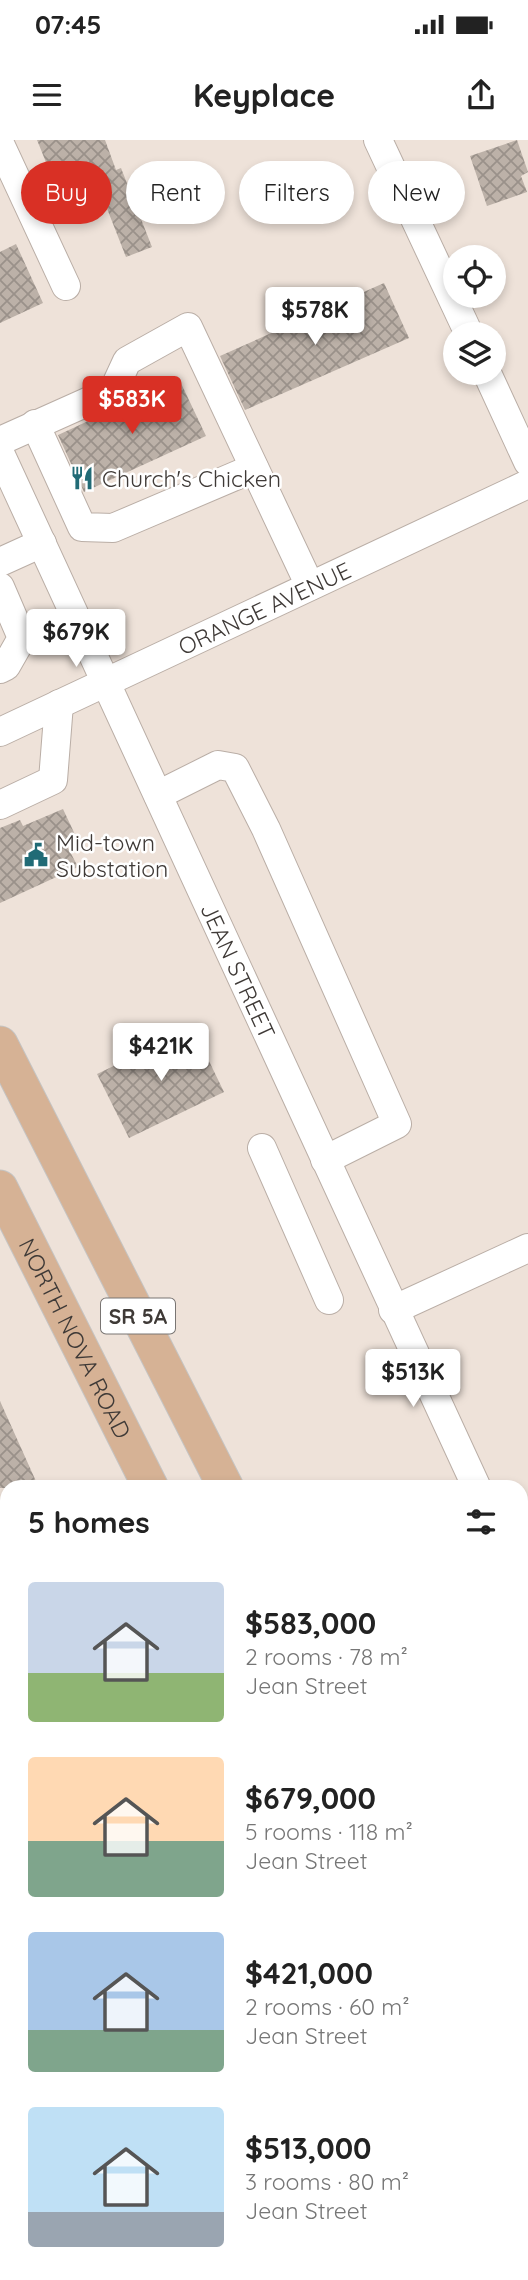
<!DOCTYPE html>
<html lang="en">
<head>
<meta charset="utf-8">
<style>
  :root { --surface:#fff; --page:#f2f2f2; --text:#222; --muted:#767676; --accent:#d93025 }
  body { margin:0; font-family:Quicksand,sans-serif; background:var(--page); color:var(--text); height:100vh; display:flex; flex-direction:column; font-size:26px; white-space:nowrap }
  * { box-sizing:border-box; margin:0 }
  p { font-size:23px; color:var(--muted) }
  .icon { flex:none; width:38px; height:38px; fill:none; stroke:currentColor; stroke-width:2; stroke-linecap:round; stroke-linejoin:round }
  .map { position:relative; flex:1; overflow:hidden }
  .details { position:absolute; left:0px; top:1340px; width:528px; height:800px; display:flex; flex-direction:column; background:var(--surface); border-radius:21px 21px 0 0; box-shadow:0 4px 10px #0003 }
  .details>* { flex:none }
  .hud { position:absolute; left:21px; top:21px; width:486px; height:63px; display:flex; gap:14px }
  .tools { position:absolute; left:443px; top:105px; display:grid; gap:14px }
  .tools a { display:grid; place-items:center; width:63px; height:63px; border-radius:50%; background:var(--surface); box-shadow:0 4px 10px #0003; font-size:35px }
  .price { position:absolute; translate:-50% -60px; padding:0 16px; border-radius:7px; background:#fff; color:#222; font-size:23px; line-height:46px; filter:drop-shadow(0 2px 4px #0008) }
  .price::after { content:''; position:absolute; left:50%; top:42px; width:21px; height:16px; margin-left:-10px; background:inherit; clip-path:polygon(0 0,100% 0,50% 100%) }
  .price.active { background:var(--accent); color:#fff }
  ul { padding:0; list-style:none }
  li { display:flex; align-items:center; gap:21px; height:175px; padding:0 28px }
  li span { display:grid; place-items:center; flex:none; width:196px; height:140px; border-radius:7px; color:#555 }
  li>.icon { margin-inline-start:auto }
  span .icon { width:84px; height:84px; fill:#fffc; stroke-width:1 }
  li b { font-size:30px }
  h2 { display:flex; justify-content:space-between; align-items:center; height:84px; padding:0 28px; font-size:30px }
  .chip { padding:0 24px; border-radius:32px; background:var(--surface); box-shadow:0 4px 10px #0003; font-size:24px; line-height:63px }
  .chip.active { background:var(--accent); color:#fff }
  .status { display:flex; justify-content:space-between; align-items:center; height:49px; padding:0 35px; background:var(--surface); direction:ltr }
  .status svg { height:19px; fill:currentColor }
  header { display:flex; justify-content:space-between; align-items:center; height:91px; padding:0 28px; background:var(--surface); font-size:32px; font-weight:700 }
  .map>svg:first-child { display:block }
</style>
</head>
<body>
<div class="status"><b>07:45</b><svg viewBox="0 0 49 12"><path d="M0 12V9h3v3zM5 12V6h3v6zM10 12V3h3v9zM15 12V0h3v12zM26 1h20v11H26zM47 4h2v5h-2z"/></svg></div>
<header><svg class="icon" aria-label="menu" viewBox="0 0 24 24"><path d="M4 6h16M4 12h16M4 18h16"/></svg>Keyplace<svg class="icon" aria-label="share" viewBox="0 0 24 24"><path d="M12 15V3M7 8l5-5 5 5M5 13v7h14v-7"/></svg></header>
<div class="map">
<svg width="528" height="2140" viewBox="0 0 528 2140">
  <defs>
    <pattern id="wetland-marsh" width="20" height="14" patternUnits="userSpaceOnUse" patternTransform="scale(1.75)"><rect width="20" height="14" fill="#e0c9b8"/><path d="M1 5h8M5 5V1M11 12h8M15 12V8" fill="none" stroke="#c1ad9f"/></pattern>
    <pattern id="park-tufts" width="24" height="20" patternUnits="userSpaceOnUse" patternTransform="scale(1.75)"><rect width="24" height="20" fill="#e0c9b8"/><path d="M3 7l-1-3M5 7V3M7 7l1-3M15 17l-1-3M17 17v-4M19 17l1-3" fill="none" stroke="#c1ad9f"/></pattern>
    <pattern id="building-cross-hatch" width="8" height="8" patternUnits="userSpaceOnUse" patternTransform="scale(1.75)"><rect width="8" height="8" fill="#bcb1a8"/><path d="M0 0l8 8M0 8l8-8" fill="none" stroke="#9a918a"/></pattern>
  </defs>
  <rect width="100%" height="100%" fill="#eee2d9"/>
  <path fill="url(#wetland-marsh)" d="M522 1661 528 1676V1817L522 1804Z"/>
  <path fill="url(#park-tufts)" d="M7 1761V2133H522V2082L528 2095V2140H0V1764Z"/>
  <g fill="none" stroke-linecap="round" stroke-linejoin="round">
    <path stroke="#897668" stroke-width="8" d="M522 1736 528 1749
      M0 1764 7 1761"/>
  </g>
  <path fill="url(#building-cross-hatch)" d="M37 0H105L116 30 121 28 152 107 126 117 95 38 58 52Z
    M517 0 528 32 521 36 527 52 487 66 470 16Z
    M16 104 43 163 0 183V112Z
    M384 143 409 198 245 270 220 216Z
    M179 239 206 296 84 352 58 295Z
    M63 669 78 701 66 704 78 727 0 763V688L20 680 23 686Z
    M193 888 224 952 129 998 97 934Z
    M0 1261 39 1348H0Z"/>
  <g fill="none" stroke-linecap="round" stroke-linejoin="round">
    <g stroke="#baaea6" stroke-width="30">
      <g id="minor">
        <path d="M378 0 469 194"/>
        <path d="M0 4 66 146"/>
        <path d="M487 233 528 322"/>
        <path d="M35 284 82 387 113 388 254 328"/>
        <path d="M0 301 105 254 115 247 127 221 188 187 310 446"/>
        <path id="s1" d="M0 313 477 1348"/>
        <path d="M0 422 42 403"/>
        <path d="M0 447 22 498 6 526 0 529"/>
        <path id="s2" d="M0 592 528 344"/>
        <path d="M158 655 218 625 235 628 266 689 397 984 325 1020"/>
        <path d="M0 665 53 640 59 564"/>
        <path d="M262 1008 329 1160"/>
        <path d="M393 1170 528 1108"/>
        <path d="M0 1437 7 1450"/>
        <path d="M522 1442 528 1456"/>
        <path d="M0 1624 7 1620"/>
      </g>
    </g>
    <g stroke="#c5c4c3" stroke-width="37">
      <g id="major">
        <path d="M0 904 226 1348"/>
        <path id="s3" d="M0 1048 151 1348"/>
        <path d="M522 1931 528 1944"/>
        <path d="M522 2082 528 2095"/>
      </g>
    </g>
    <use href="#minor" stroke="#fff" stroke-width="28"/>
    <use href="#major" stroke="#d6b295" stroke-width="35"/>
  </g>
  <defs>
    <g id="restaurant-bare" transform="scale(1.89)"><path d="M-5-6h1v4h1v-4h1v4h1v-4h1v5L-1.5 .5V6h-2V.5L-5-1ZM5-6V6H3V1.5H1.5Q1.5-4 5-6Z" fill="#216b76" stroke="#fff" stroke-width="2.5" paint-order="stroke"/></g>
    <g id="civic-bare" transform="scale(1.89)"><path d="M-.6-6.5H3V-4.5H.6V-3L4-1V1h2V6H-6V1h2V-1L-.6-3ZM-1.2 2.5V6h2.4V2.5Z" fill="#216b76" stroke="#fff" stroke-width="2.5" paint-order="stroke"/></g>
  </defs>
  <g fill-rule="evenodd">
    <use href="#restaurant-bare" x="82" y="338"/>
    <use href="#civic-bare" x="36" y="715"/>
  </g>
  <g text-anchor="middle" dominant-baseline="central" stroke-width="5" stroke-linejoin="round" paint-order="stroke">
    <rect fill="#fff" stroke="#797573" stroke-width="2" x="101" y="1158.5" width="74" height="35" rx="5"/>
    <g font-size="21" font-weight="bold" fill="#3f3a37">
      <text x="138" y="1176">SR 5A</text>
    </g>
    <g font-size="23" fill="#3f3a37" stroke="#fff" text-anchor="start">
      <text x="102" y="338">Church's Chicken</text>
      <text x="56" y="702">Mid-town<tspan x="56" dy="26">Substation</tspan></text>
    </g>
    <g font-size="23" fill="#3f3a37" stroke="#fff">
      <text stroke="none"><textPath href="#s2" startOffset="292">ORANGE AVENUE</textPath></text>
      <text stroke="none"><textPath href="#s1" startOffset="570">JEAN STREET</textPath></text>
      <text stroke="none"><textPath href="#s3" startOffset="168">NORTH NOVA ROAD</textPath></text>
    </g>
  </g>
</svg>
<div class="tools">
<a><svg class="icon" aria-label="locate" viewBox="0 0 24 24"><circle cx="12" cy="12" r="6"/><path d="M12 2v4M12 18v4M2 12h4M18 12h4"/></svg></a>
<a><svg class="icon" aria-label="layers" viewBox="0 0 24 24"><path d="M12 4l9 5-9 5-9-5zM3 14l9 5 9-5"/></svg></a>
</div>
<b class="price" style="left:315px;top:207px">$578K</b>
<b class="price active" style="left:132px;top:296px">$583K</b>
<b class="price" style="left:76px;top:529px">$679K</b>
<b class="price" style="left:161px;top:943px">$421K</b>
<b class="price" style="left:413px;top:1269px">$513K</b>
<div class="hud">
<a class="chip active">Buy</a>
<a class="chip">Rent</a>
<a class="chip">Filters</a>
<a class="chip">New</a>
</div>
<section class="details">
<h2>5 homes<svg class="icon" aria-label="filters" viewBox="0 0 24 24"><path d="M4 7h16M4 17h16"/><circle cx="9" cy="7" r="2"/><circle cx="15" cy="17" r="2"/></svg></h2>
<ul>
<li><span style="background:linear-gradient(#c9d6e8 65%,#8fb573 0)"><svg class="icon" aria-label="home" viewBox="0 0 24 24"><path d="M3 11l9-7 9 7M6 9v11h12V9"/></svg></span><div><b>$583,000</b><p>2 rooms · 78 m²</p><p>Jean Street</p></div></li>
<li><span style="background:linear-gradient(#ffd9b3 60%,#7fa58c 0)"><svg class="icon" aria-label="home" viewBox="0 0 24 24"><path d="M3 11l9-7 9 7M6 9v11h12V9"/></svg></span><div><b>$679,000</b><p>5 rooms · 118 m²</p><p>Jean Street</p></div></li>
<li><span style="background:linear-gradient(#a9c7e8 70%,#7fa58c 0)"><svg class="icon" aria-label="home" viewBox="0 0 24 24"><path d="M3 11l9-7 9 7M6 9v11h12V9"/></svg></span><div><b>$421,000</b><p>2 rooms · 60 m²</p><p>Jean Street</p></div></li>
<li><span style="background:linear-gradient(#bfe0f5 75%,#9aa5b1 0)"><svg class="icon" aria-label="home" viewBox="0 0 24 24"><path d="M3 11l9-7 9 7M6 9v11h12V9"/></svg></span><div><b>$513,000</b><p>3 rooms · 80 m²</p><p>Jean Street</p></div></li>
</ul>
</section>
</div>
</body>
</html>
